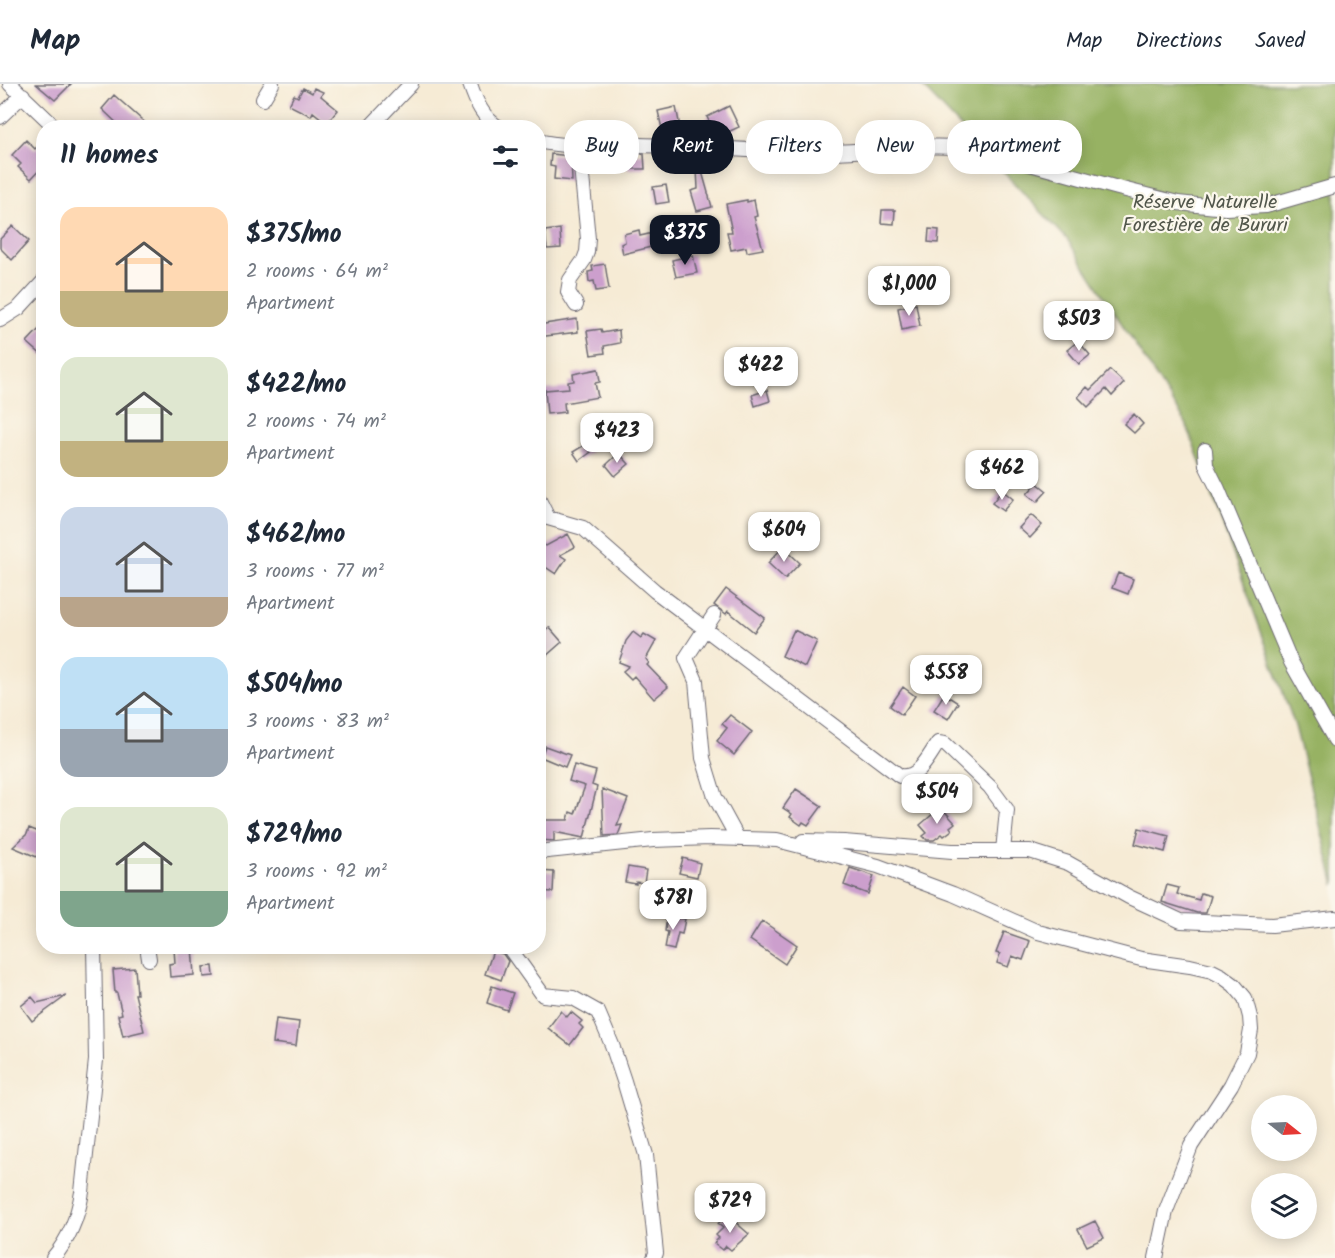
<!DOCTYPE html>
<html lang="en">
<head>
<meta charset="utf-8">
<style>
  :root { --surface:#fff; --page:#f2f2f3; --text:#1f2937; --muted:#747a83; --line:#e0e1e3; --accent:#111827 }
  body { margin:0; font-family:Kalam,sans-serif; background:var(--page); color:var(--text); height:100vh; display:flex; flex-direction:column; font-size:22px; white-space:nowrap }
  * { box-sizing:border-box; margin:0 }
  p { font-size:20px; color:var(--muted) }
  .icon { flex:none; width:33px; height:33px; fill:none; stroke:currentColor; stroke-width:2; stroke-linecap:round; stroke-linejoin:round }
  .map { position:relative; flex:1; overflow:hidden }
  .drawer { position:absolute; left:36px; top:36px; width:510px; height:834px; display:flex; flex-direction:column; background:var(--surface); border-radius:24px; box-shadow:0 3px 15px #0003 }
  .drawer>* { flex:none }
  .hud { position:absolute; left:564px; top:36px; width:570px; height:54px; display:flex; gap:12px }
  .needle { width:39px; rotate:108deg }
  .tools { position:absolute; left:1251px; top:1011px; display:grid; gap:12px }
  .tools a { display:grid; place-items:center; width:66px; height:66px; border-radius:50%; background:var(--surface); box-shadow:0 3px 15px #0003; font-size:30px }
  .price { position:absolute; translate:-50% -51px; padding:0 14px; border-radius:12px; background:#fff; color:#222; font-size:20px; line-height:39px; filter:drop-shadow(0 2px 3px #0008) }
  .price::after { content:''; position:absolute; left:50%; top:36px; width:18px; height:14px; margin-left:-9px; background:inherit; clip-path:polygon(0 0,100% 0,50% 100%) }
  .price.active { background:var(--accent); color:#fff }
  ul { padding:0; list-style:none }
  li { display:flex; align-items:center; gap:18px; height:150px; padding:0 24px }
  li span { display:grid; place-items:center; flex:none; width:168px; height:120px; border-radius:18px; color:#555 }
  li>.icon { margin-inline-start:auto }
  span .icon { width:72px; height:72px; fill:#fffc; stroke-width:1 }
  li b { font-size:26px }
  h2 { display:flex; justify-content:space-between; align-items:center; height:72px; padding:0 24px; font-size:26px }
  .chip { padding:0 21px; border-radius:24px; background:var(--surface); box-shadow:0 3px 15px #0003; font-size:21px; line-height:54px }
  .chip.active { background:var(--accent); color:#fff }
  header { display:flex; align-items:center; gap:36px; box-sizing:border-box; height:84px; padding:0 30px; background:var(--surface); border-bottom:2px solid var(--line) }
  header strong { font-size:28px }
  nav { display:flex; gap:33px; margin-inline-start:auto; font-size:21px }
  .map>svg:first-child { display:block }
</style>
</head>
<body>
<header>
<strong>Map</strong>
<nav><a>Map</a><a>Directions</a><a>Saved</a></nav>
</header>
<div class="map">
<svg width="1335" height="1174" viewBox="0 0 1335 1174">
  <rect width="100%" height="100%" fill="#fbf7ec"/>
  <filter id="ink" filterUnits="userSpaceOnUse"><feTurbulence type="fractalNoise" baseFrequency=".0167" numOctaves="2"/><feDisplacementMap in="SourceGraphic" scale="12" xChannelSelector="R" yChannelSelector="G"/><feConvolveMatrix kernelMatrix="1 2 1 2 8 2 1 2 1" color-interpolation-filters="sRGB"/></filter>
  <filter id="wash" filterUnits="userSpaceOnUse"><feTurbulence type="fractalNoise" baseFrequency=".008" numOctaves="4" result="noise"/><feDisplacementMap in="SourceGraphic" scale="24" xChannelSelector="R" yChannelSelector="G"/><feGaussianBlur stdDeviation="1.35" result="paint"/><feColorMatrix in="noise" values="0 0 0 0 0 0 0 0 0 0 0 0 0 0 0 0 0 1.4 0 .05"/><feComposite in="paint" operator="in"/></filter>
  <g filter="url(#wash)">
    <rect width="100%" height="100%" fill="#f6ebd5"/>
    <path fill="#97b263" stroke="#5c6a4f" stroke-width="1.5" d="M920 0H1335V801L1295 642 1186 339 1067 155Z"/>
    <g id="blocks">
      <path fill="#cc9fcd" d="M36 0H71L55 16Z
        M303 4 312 9 314 4 323 8 321 12 338 26 327 39 313 28 311 32 289 21 294 11 298 13Z
        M114 11 151 44H122L102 25Z
        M729 22 739 43 728 48 726 43 715 49 707 33Z
        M676 23 682 53H672L670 43 662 45 658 27Z
        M26 56 35 65 38 62 44 67V81L31 95 18 83 21 80 12 71Z
        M551 70 571 72 572 97 554 95 555 83 550 82Z
        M644 70 645 85H627V83L608 82 609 71 627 73V71Z
        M701 84 712 123 697 127 691 107 698 105 697 85Z
        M666 101 669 118 656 120 653 103Z
        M747 116V118L754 116 757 132 754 133 763 165 747 168 746 163 731 166 727 148H732L726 120Z
        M882 126H895L894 140 881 139Z
        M694 138 696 148 706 147 708 159 687 163 682 140Z
        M13 142 29 157 12 176 0 164V155Z
        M560 145 561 164 547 165 545 147Z
        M929 145 939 146 938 159 928 158Z
        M639 146 640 152 653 149 655 162 623 170 621 160 625 158 624 150Z
        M693 171 697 189 676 193 672 176Z
        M605 180 609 205 596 207 594 197 589 198 588 188 593 187 592 182Z
        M916 220 920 242 902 246 898 224Z
        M577 235 578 248 538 253V241Z
        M44 240V273L27 258Z
        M601 245 602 249 619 246 620 259 604 262 605 269 591 271 587 247Z
        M1078 257 1090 271 1079 280 1067 266Z
        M598 285 600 298 595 299 598 313 564 319 565 328 547 330 545 306 569 304 568 298 574 297 573 290Z
        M1110 286 1124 299 1112 312 1106 305 1088 323 1078 313 1087 303 1090 306Z
        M767 306 770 317 755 322 752 311Z
        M1134 330 1143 340 1134 349 1124 340Z
        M586 360 591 368 579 377 573 368Z
        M619 369 629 380 615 392 606 381Z
        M1037 399 1047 407 1037 418 1027 410Z
        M1002 406 1013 415 1003 427 992 419Z
        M1031 431 1042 441 1030 454 1019 444Z
        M568 450 575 463 560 471 566 475 556 490 538 478V458L546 462Z
        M783 463 800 479 785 495 768 479Z
        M1118 489 1133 495 1128 510 1112 504Z
        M726 505 765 534 754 548 728 527 726 530 714 521Z
        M549 543 562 558 545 573 538 566V552Z
        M794 546 817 557 805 583 782 572Z
        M633 548 641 554 644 550 656 557 646 575 649 579 647 581 668 603 654 615 634 592 631 595 623 587 629 582 619 578 626 557Z
        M903 603 915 612 902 631 890 622Z
        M944 610 958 619 948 635 934 626Z
        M730 631 752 648 734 671 717 657 727 644 722 640Z
        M545 662 570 671 565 683 541 673Z
        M574 681 596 687 592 701 597 703 584 754 554 748V757L538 756V736H568L570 728 575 730 585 702 569 697Z
        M602 705 628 715 617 742 622 741 618 751 604 752Z
        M796 705 822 722 808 741 803 738 801 741 790 733 792 730 783 724Z
        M941 723 955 739 950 743 952 746 944 752 942 750 934 756H927L923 752 927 749 920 741Z
        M29 744 44 750V776L13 763 27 750Z
        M1139 744 1169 752 1165 768 1135 760Z
        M683 774 700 779 697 793 679 789Z
        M628 783 646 786 644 799 636 798V800L625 798Z
        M850 784 874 792 868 810 844 801Z
        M538 787 554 788 553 808 538 807Z
        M1167 801 1179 804 1177 810 1199 816 1201 809 1211 812 1206 829H1197L1162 818Z
        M687 807 688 817 676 818 675 808Z
        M667 832 685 835 682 850 678 849 674 866 665 864 668 848 665 847Z
        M762 837 797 861 785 880 750 856Z
        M1004 848 1030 857 1023 876 1012 872 1008 883 997 879 1000 870 996 869Z
        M192 863 194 891 170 893 169 880 175 879 174 865Z
        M493 867 503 870 508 877 501 896 485 890Z
        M213 882 214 892 204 893 203 883Z
        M135 884 137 910H135L144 947 123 952 118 931 122 930 117 909H115L113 886Z
        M492 902 513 909 507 926 487 919Z
        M66 912 32 937 21 922 32 913 37 919Z
        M561 927 567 933 571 928 582 937 579 940 583 944 570 961 548 944Z
        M276 935 299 938 296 962 273 959Z
        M726 1130 749 1150 731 1166 726 1162 723 1166 714 1159 719 1154 716 1151 723 1144 718 1140Z
        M1095 1137 1104 1154 1087 1162 1078 1145Z"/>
    </g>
  </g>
  <g filter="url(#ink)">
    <use href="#blocks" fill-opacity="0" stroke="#6c6871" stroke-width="1.5"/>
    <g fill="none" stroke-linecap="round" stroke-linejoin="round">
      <g stroke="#6c6871" stroke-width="16">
        <path id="minor" d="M10 0 56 44
          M470 0C476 18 483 35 500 44
          M263 15 272 0
          M0 33 23 11
          M369 44 411 0
          M538 57C571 65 606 60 639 61 703 62 766 69 830 68 877 67 924 59 971 64L1118 104 1178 119 1226 124 1266 122 1335 102
          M576 221 568 208 570 196 584 176 587 168 588 155 579 61
          M0 236 19 224 44 197
          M1205 366 1206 381 1218 405 1291 578 1335 656
          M538 414 548 434 583 444 655 507 900 692C919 695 928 673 938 659L945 660 990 703 1007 726 1003 767
          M714 531 686 574 696 597 703 674 715 713 738 755
          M803 757 844 758 952 767H1030L1068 779 1129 813 1181 837 1272 841 1335 834
          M538 768 653 756 710 754 777 756 878 782 953 810 1038 848 1141 875 1190 882 1212 887 1222 892 1234 901 1245 914 1250 933 1251 946 1247 969 1231 1001 1191 1062 1166 1127 1156 1174
          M147 862 149 875
          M508 862 543 911 573 914 598 928 612 961 624 997 646 1071 656 1169 654 1174
          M53 1174C70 1154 78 1133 82 1108L96 976 94 862"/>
      </g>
      <use href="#minor" stroke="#fff" stroke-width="14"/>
    </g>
  </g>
  <g text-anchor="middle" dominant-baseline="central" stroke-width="4.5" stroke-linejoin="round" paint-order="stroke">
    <g font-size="20" fill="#51564b" stroke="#fbf7ec">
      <text x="1205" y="119">Réserve Naturelle<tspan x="1205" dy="23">Forestière de Bururi</tspan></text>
    </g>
  </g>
</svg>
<div class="tools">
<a><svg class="needle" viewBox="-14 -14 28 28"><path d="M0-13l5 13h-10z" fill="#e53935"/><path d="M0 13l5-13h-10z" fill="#747a83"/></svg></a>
<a><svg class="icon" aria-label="layers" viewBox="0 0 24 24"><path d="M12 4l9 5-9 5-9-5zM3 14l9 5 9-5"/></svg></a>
</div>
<b class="price active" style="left:685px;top:182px">$375</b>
<b class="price" style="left:909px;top:233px">$1,000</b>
<b class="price" style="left:1079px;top:268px">$503</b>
<b class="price" style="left:761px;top:314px">$422</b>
<b class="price" style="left:617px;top:380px">$423</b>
<b class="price" style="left:1002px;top:417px">$462</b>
<b class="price" style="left:784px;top:479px">$604</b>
<b class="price" style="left:946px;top:622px">$558</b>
<b class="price" style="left:937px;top:741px">$504</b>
<b class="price" style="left:673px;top:847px">$781</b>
<b class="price" style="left:730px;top:1150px">$729</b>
<div class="hud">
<a class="chip">Buy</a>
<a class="chip active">Rent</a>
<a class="chip">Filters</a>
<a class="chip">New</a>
<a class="chip">Apartment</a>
</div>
<section class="drawer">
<h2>11 homes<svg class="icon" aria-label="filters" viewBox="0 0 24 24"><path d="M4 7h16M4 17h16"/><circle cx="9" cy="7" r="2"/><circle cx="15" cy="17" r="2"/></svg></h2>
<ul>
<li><span style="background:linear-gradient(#ffd9b3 70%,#c2b280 0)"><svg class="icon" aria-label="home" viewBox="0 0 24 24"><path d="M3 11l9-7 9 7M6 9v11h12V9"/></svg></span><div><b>$375/mo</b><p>2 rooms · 64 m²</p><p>Apartment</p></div></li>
<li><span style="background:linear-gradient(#dfe7d0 70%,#c2b280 0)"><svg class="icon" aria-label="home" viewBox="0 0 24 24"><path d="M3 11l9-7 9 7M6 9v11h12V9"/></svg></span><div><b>$422/mo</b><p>2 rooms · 74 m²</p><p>Apartment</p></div></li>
<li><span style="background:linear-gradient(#c9d6e8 75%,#b9a48a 0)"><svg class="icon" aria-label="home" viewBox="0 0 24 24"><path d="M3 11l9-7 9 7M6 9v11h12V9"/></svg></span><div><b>$462/mo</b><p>3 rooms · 77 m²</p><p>Apartment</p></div></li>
<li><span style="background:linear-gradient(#bfe0f5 60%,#9aa5b1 0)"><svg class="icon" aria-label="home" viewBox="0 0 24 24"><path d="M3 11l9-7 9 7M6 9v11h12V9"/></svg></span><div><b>$504/mo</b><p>3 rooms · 83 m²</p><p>Apartment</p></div></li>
<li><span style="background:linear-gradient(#dfe7d0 70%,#7fa58c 0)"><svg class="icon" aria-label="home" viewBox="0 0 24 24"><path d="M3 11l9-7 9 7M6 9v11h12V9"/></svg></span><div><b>$729/mo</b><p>3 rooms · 92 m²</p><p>Apartment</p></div></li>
</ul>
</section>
</div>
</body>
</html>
